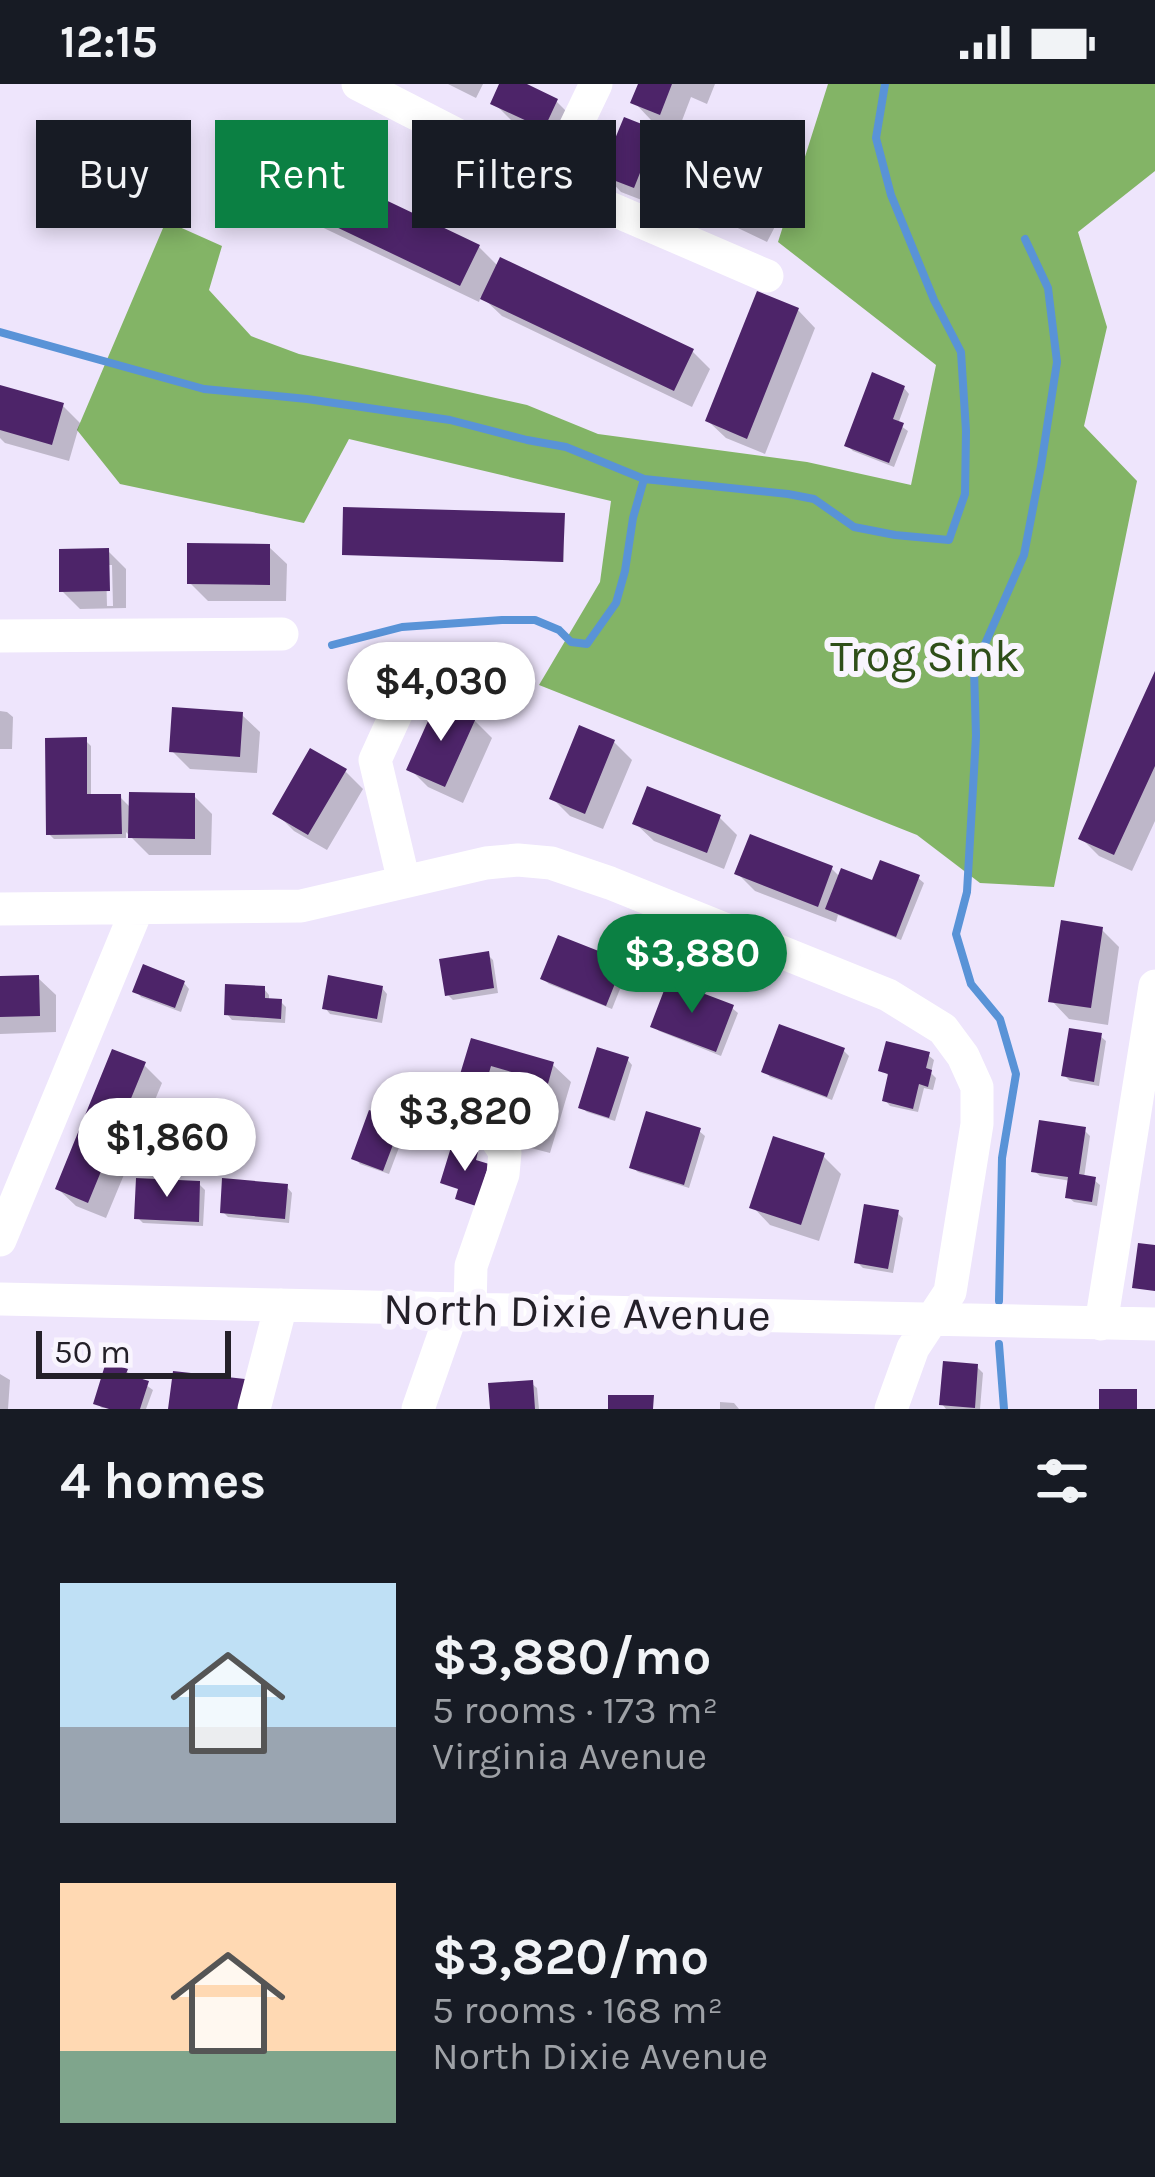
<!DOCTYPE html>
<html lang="en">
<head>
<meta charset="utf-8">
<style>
  :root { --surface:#171b24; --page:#20242c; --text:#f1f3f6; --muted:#9ea1a6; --accent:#0b8043 }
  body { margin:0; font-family:Karla,sans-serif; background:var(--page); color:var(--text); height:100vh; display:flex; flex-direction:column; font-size:45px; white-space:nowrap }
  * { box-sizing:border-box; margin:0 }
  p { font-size:39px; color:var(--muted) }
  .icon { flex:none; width:66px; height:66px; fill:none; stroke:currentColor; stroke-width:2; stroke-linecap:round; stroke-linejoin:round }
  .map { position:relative; height:1325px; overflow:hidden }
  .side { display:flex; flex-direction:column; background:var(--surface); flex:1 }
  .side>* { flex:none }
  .guide { position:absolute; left:36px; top:36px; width:1083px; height:108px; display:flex; gap:24px }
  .scale { position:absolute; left:36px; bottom:30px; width:195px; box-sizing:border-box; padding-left:12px; border:6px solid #242029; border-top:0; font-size:33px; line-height:42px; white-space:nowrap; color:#242029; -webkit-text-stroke:9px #f9f5fe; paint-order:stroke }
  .price { position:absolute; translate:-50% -102px; padding:0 27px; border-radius:42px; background:#fff; color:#222; font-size:39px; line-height:78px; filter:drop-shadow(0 3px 6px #0008) }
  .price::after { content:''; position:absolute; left:50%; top:72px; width:36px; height:27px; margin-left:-18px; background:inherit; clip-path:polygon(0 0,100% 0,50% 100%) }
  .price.selected { background:var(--accent); color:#fff }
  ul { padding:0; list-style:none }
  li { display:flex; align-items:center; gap:36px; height:300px; padding:0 60px }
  li span { display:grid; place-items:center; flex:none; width:336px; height:240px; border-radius:0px; color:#555 }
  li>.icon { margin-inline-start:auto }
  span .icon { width:144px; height:144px; fill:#fffc; stroke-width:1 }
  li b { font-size:51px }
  h2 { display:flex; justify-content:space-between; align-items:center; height:144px; padding:0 60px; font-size:51px }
  .chip { padding:0 42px; border-radius:0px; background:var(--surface); box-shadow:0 6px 18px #0003; font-size:42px; line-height:108px }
  .chip.selected { background:var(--accent); color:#fff }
  .status { display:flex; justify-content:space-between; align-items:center; height:84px; padding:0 60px; background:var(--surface); direction:ltr }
  .status svg { height:33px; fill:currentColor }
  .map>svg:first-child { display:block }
</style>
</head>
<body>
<div class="status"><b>12:15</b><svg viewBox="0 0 49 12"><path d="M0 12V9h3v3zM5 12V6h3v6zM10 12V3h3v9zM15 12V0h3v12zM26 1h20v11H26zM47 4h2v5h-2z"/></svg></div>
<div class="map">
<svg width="1155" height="1325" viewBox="0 0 1155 1325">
  <rect width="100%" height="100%" fill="#eee5fc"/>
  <path fill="#83b466" d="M828 0H1155V87L1078 148 1107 243 1084 342 1137 397 1054 803 980 799 917 751 539 601 600 498 611 417 349 355 304 439 120 400 77 346 166 137 222 162 209 206 251 252 299 270 527 321 598 350 807 378 911 401 936 281 778 158Z"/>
  <path fill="#0003" fill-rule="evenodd" d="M448 0H483L476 14Z
    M503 0H520L556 17 574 35 562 61 512 37 494 19Z
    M641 0H715L707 20 691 13 678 47 651 36 634 18Z
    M656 49 674 66 652 120 621 108 604 90Z
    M678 106 766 107 784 125 767 158 696 124Z
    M270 110 479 163 499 183 692 267 710 285 692 323 502 232 481 212 479 218 288 127Z
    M798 226 815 244 765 370 726 354 708 337Z
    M0 304 62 321 80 339 69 377 5 359 0 354Z
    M904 304 909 310 898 340 908 347 894 383 853 367 847 361Z
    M563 432 564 478 345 470Z
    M269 463 287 480 286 517H208L190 499Z
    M108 467 126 485V524L80 525 62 507ZM106 481H112L113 522H107Z
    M1155 594V737L1132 787 1099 772 1081 754Z
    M0 627 7 628 13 633 12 665H0Z
    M242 631 260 648 257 689 190 685 172 667Z
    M474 636 492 654 463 719 428 703 410 685Z
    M85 656 91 662V713H120L131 724 194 712 212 730 211 771H149L126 748V754L54 755 49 750Z
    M614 658 632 676 603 745 570 732 552 714Z
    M345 687 363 705 327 766 294 747 276 729Z
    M720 734 737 751 724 785 654 757 636 740Z
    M832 785 840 793 873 800 918 794 924 799 901 856 838 831 836 838 755 807 737 789Z
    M1102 846 1119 863 1108 941 1069 935 1052 917Z
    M487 870 493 876 498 909 453 916 448 911Z
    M622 879 628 885 612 925 549 900 543 895Z
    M38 894 56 911V948L0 950V895Z
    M184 899 189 905 181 928 141 913 136 907Z
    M382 904 387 910 382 939 330 930 325 924Z
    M264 905 269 911V917L281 918 286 923 285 939 232 936 227 930Z
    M732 924 738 929 721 972 659 947 653 942Z
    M1100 952 1106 957 1099 1002 1070 997 1064 991Z
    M473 957 553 981 571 998 550 1069 531 1064 513 1046 525 1002 509 998 492 1053 469 1047 452 1029Z
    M844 967 849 972 832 1016 770 993 765 987Z
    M928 971 934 976 931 989 936 994 933 1006 924 1004 918 1028 890 1022 885 1016 890 993 882 986Z
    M627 975 632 981 615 1037 587 1028 581 1023Z
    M144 981 162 999 106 1134 76 1122 58 1105Z
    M400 1040 406 1045 389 1090 360 1080 355 1074Z
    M1084 1046 1090 1052 1084 1094 1094 1096 1100 1101 1097 1122 1074 1118 1068 1113 1071 1097 1040 1092 1034 1087Z
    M699 1047 705 1052 689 1104 638 1088 632 1083Z
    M823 1072 841 1090 819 1157 770 1141 753 1123Z
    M199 1100 205 1106 203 1142 143 1139 137 1133Z
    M287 1103 292 1109 289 1139 228 1133 223 1128Z
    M897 1129 903 1134 893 1189 863 1184 857 1178Z
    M977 1283 983 1289 980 1325H946L942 1320Z
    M126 1287 153 1306 146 1325 102 1324 96 1319Z
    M0 1290 10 1296 8 1325H0Z
    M531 1299 537 1304 539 1325H493Z
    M720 1318 734 1319 739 1325H720Z"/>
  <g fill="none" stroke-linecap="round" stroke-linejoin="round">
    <path stroke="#5993d7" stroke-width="8" d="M0 248 204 305 307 315 450 336 527 356 566 363 644 395
      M332 561 402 543 502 536H535L559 546 571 558 587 560 616 519 625 487 633 434 644 395 788 410 814 415 854 443 895 451 949 456 965 410 966 347 961 268 934 216 891 111 876 54 885 0
      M999 1217 1002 1074 1016 990 1000 935 971 900 956 850 967 808 976 652 974 585 1024 471 1041 382 1057 278 1048 204 1025 155
      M999 1260 1004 1325"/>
  </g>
  <path fill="#4d2469" d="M499 0H527L558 15 544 45 490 20Z
    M638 0H672L660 31 630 19Z
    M624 33 657 46 634 104 600 91Z
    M693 68 768 104 749 143 675 107Z
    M287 69 480 161 460 202 267 110Z
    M500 173 694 265 674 307 480 215Z
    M757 207 799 224 747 355 705 337Z
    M872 288 905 302 893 335 904 339 889 379 844 362Z
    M0 301 64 319 52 361 0 346Z
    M343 423 565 429 563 478 342 471Z
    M187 459 270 460V501L187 500Z
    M109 464 110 507 59 508V465Z
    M1155 587V682L1114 771 1078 755Z
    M437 617 476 634 445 703 406 686Z
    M172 623 243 628 240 673 169 668Z
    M579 641 615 656 585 730 549 715Z
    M87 653V710H121L122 750 46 751 45 654Z
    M310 664 347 685 308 751 272 730Z
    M647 702 721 731 707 769 632 740Z
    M129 708 195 709V755L128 754Z
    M750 750 833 782 818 823 734 790Z
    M880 776 920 791 896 853 825 825 841 784 872 796Z
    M1061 836 1103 843 1091 924 1048 918Z
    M558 851 624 877 606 922 540 895Z
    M489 867 494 904 445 912 439 875Z
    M143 880 185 897 175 924 132 908Z
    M39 891 40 932 0 933V892Z
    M328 891 383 902 377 935 322 925Z
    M668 896 734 921 716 968 650 943Z
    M225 900 265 902V914L282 915 281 935 224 931Z
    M779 940 845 964 827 1013 761 988Z
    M1069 944 1102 949 1094 998 1061 992Z
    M471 954 554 978 533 1054 509 1047 525 992 491 982 475 1037 448 1030Z
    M886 957 930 968 926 984 932 986 928 1003 919 1000 913 1025 882 1017 888 990 878 987Z
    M597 963 629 973 609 1034 578 1024Z
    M112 965 146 978 88 1119 55 1105Z
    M369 1026 402 1037 383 1087 351 1075Z
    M646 1027 701 1044 684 1101 629 1084Z
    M1039 1036 1086 1043 1079 1090 1096 1093 1092 1118 1065 1114 1068 1093 1031 1088Z
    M773 1052 825 1069 801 1141 749 1124Z
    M452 1060 478 1068 476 1076 489 1080 476 1122 455 1115 458 1105 440 1099Z
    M136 1094 200 1097 199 1138 134 1135Z
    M222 1094 288 1100 285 1135 220 1129Z
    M864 1120 899 1126 888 1185 854 1179Z
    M1138 1159 1155 1161V1207L1132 1204Z
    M943 1277 978 1280 975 1324 939 1321Z
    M106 1278 128 1285 126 1290 149 1297 140 1325H109L93 1320Z
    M173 1287 245 1295 242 1325H168Z
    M533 1296 535 1325H490L488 1299Z
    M1099 1305H1137V1325H1099Z
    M608 1311H654L653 1325H608Z"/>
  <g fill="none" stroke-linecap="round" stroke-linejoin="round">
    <path stroke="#fff" stroke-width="33" d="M358 0 549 98 767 192
      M549 98 596 0
      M0 552 282 550
      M404 798 375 676 412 595
      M0 825 301 822 486 779 518 776 551 779 610 799 888 911 943 945 963 972 977 1003V1040L950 1208 913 1264 891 1325
      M0 1156 137 825
      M0 1215 1155 1240
      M470 1226 471 1182 503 1090 505 1068 493 1050 494 1022
      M1101 1240 1155 902
      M254 1325 281 1221
      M418 1325 453 1225"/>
  </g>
  <g text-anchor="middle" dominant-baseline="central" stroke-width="12" stroke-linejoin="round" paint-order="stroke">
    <g font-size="45" fill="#2f4f19" stroke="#f9f5fe">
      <text x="925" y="572">Trog Sink</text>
    </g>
    <g font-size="45" fill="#242029" stroke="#f9f5fe">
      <text transform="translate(577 1228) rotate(1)">North Dixie Avenue</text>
    </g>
  </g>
</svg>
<div class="scale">50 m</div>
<b class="price" style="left:441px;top:660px">$4,030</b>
<b class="price selected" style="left:692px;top:932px">$3,880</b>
<b class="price" style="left:465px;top:1090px">$3,820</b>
<b class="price" style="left:167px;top:1116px">$1,860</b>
<div class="guide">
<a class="chip">Buy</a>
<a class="chip selected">Rent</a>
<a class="chip">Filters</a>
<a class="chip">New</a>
</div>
</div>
<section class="side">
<h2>4 homes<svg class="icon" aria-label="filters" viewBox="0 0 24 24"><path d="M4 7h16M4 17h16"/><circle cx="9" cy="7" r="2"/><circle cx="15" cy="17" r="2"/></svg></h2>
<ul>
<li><span style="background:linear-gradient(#bfe0f5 60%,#9aa5b1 0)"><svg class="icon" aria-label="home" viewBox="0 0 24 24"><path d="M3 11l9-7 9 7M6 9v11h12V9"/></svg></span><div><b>$3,880/mo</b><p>5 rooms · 173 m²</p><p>Virginia Avenue</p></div></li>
<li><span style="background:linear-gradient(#ffd9b3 70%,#7fa58c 0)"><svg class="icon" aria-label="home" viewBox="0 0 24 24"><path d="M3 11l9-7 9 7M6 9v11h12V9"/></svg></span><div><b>$3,820/mo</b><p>5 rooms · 168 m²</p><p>North Dixie Avenue</p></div></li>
</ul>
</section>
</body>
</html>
